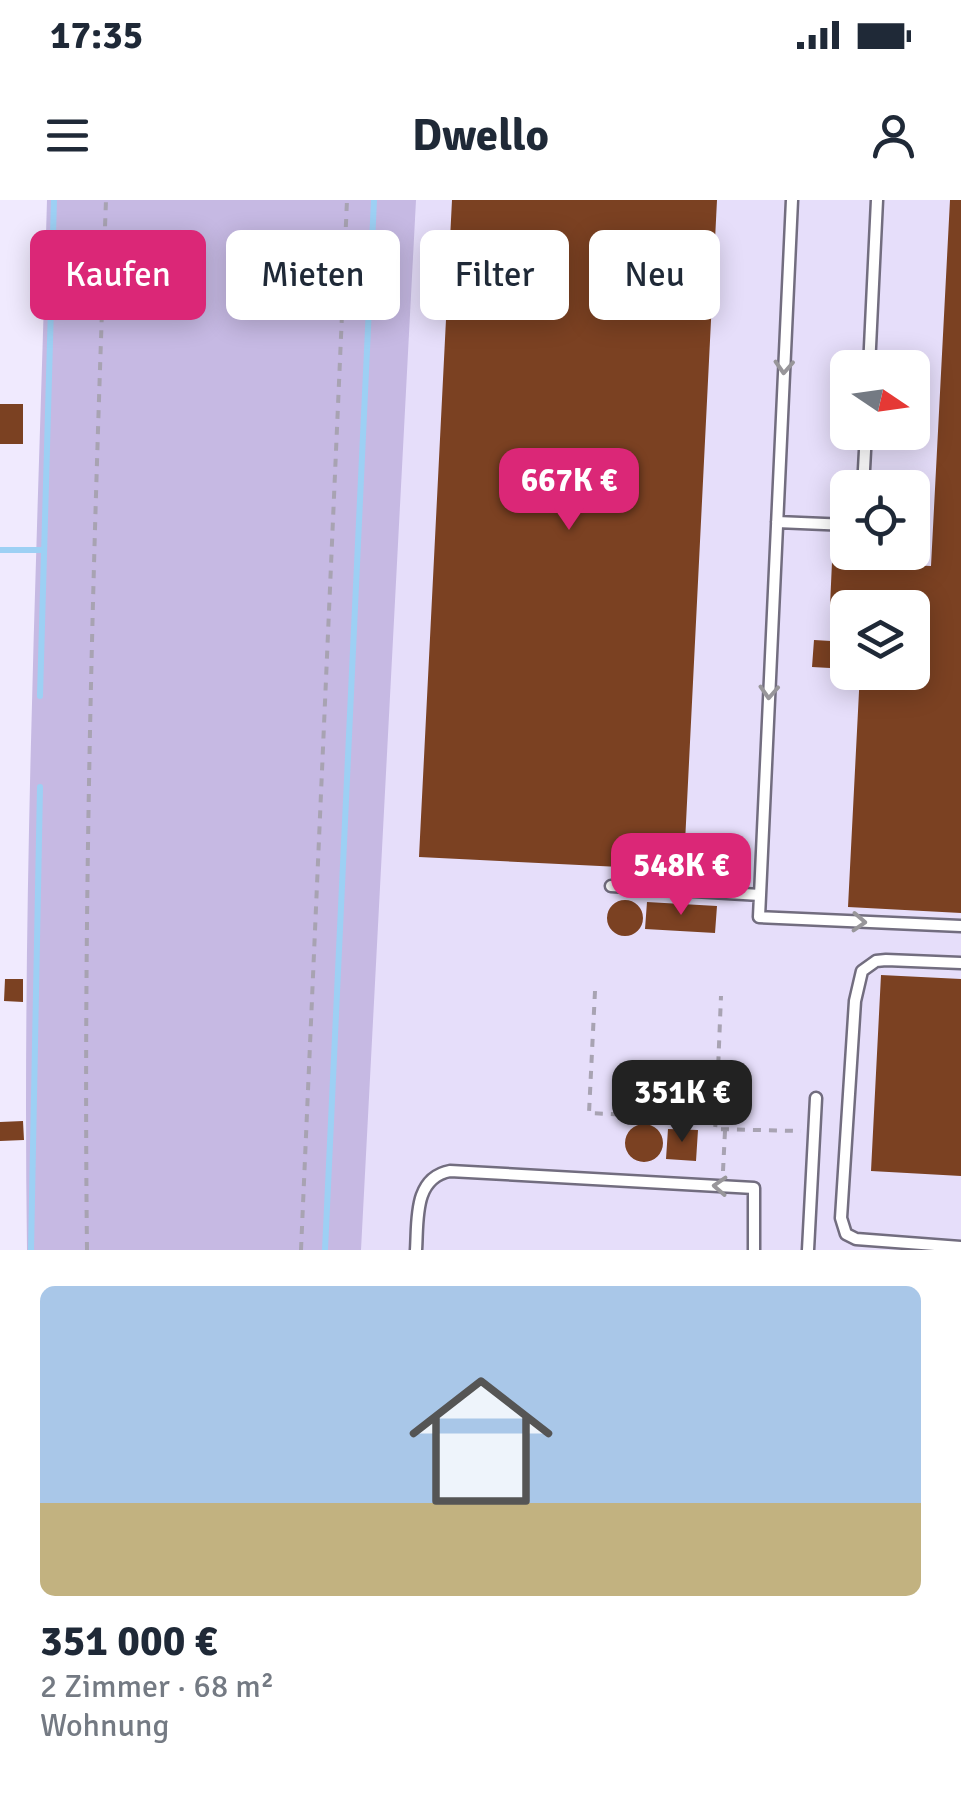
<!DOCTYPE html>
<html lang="de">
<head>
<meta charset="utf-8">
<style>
  :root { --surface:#fff; --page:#f6f6f7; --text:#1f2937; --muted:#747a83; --accent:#db2777 }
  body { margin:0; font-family:Signika,sans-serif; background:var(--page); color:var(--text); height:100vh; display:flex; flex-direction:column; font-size:38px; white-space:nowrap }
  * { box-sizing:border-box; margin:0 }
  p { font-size:32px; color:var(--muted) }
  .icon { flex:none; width:55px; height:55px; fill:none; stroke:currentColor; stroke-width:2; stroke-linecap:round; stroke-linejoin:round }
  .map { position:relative; height:1050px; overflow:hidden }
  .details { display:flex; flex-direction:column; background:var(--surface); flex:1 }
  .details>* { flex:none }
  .guide { position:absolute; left:30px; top:30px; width:902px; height:90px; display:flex; gap:20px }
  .needle { width:65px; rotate:103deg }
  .fabs { position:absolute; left:830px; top:150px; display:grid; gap:20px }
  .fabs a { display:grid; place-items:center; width:100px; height:100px; border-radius:15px; background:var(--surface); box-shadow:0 5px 25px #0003; font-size:50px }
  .price { position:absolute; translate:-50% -85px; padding:0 22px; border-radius:20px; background:var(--accent); color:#fff; font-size:32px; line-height:65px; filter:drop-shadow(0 2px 5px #0008) }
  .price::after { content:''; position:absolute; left:50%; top:60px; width:30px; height:22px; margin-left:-15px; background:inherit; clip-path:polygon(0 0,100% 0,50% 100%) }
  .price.current { background:#222; color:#fff }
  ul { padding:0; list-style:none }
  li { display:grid; align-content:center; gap:20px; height:530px; padding:0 40px }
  li span { display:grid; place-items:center; height:310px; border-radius:15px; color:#555 }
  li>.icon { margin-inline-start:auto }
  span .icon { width:180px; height:180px; fill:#fffc; stroke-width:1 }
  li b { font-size:42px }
  .pill { padding:0 35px; border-radius:15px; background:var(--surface); box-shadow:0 5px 25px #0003; font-size:35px; line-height:90px }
  .pill.current { background:var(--accent); color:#fff }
  .status { display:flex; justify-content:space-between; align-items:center; height:70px; padding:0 50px; background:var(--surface); direction:ltr }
  .status svg { height:28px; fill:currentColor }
  header { display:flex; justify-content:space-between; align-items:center; height:130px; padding:0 40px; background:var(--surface); font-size:45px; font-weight:700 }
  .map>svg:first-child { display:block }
</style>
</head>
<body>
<div class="status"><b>17:35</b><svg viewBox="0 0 49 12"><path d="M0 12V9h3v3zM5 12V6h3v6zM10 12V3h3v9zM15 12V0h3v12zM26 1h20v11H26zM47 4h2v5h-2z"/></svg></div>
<header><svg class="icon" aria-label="menu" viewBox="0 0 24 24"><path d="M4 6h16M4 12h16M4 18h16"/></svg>Dwello<svg class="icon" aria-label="person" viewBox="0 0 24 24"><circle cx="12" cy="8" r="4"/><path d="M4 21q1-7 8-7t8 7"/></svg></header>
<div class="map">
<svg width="961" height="1050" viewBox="0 0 961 1050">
  <rect width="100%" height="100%" fill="#f0eafe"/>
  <path fill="#e6defa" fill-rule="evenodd" d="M408 0H961V1050H355ZM848 168H912V232H848ZM848 288H912V352H848ZM848 408H912V472H848Z"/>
  <path fill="#c6b9e3" d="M47 0H416L361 1050H27C22 700 37 350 47 0Z"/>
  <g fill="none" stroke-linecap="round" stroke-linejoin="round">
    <path stroke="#9dd0f4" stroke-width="6" d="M0 350H44
      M40 496 54 0
      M31 1050 40 587
      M325 1050 374 0"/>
  </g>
  <path fill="#7b4122" d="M452 0H717L683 683 619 680 620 667 419 657Z
    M950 0H961V713L848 707 860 472H912V408L830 406 832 362 931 366Z
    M0 204H23V244H0Z
    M814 440 848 442V469L812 467Z
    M607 718a18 18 0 1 1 36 0a18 18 0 1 1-36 0Z
    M647 702 717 706 715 733 645 729Z
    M881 775 961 779V976L871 971Z
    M5 779H23V802L4 801Z
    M23 921 24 940 0 941V922Z
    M625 943a19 19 0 1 1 38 0a19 19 0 1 1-38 0Z
    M668 929 698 930 696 961 666 959Z"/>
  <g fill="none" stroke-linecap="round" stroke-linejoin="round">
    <g stroke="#726d7f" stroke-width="15">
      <path id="service" d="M792 0 759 717 961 726
        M869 168 877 0
        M863 288 866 232
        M777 322 848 325
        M611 686 760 695
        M961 763 886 760 876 761 862 771 855 801 841 1018 846 1034 856 1039 961 1047
        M416 1050C418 1021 413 978 450 971L754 988V1050
        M808 1050 816 898"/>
    </g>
    <path stroke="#a8a3b2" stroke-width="4" stroke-dasharray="8 8" stroke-linecap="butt" d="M595 791 589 913 716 919 721 796
      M716 919 715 929 801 931
      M723 971 725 931
      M87 1050C83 700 93 350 106 0
      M301 1050 347 0"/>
    <use href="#service" stroke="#fff" stroke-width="10"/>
  </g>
  <defs><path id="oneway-chevron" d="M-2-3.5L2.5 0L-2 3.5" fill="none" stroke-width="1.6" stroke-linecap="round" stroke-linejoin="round" transform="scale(2.5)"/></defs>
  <g stroke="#98969a">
    <use href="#oneway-chevron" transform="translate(784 167) rotate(93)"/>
    <use href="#oneway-chevron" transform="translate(769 492) rotate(93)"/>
    <use href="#oneway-chevron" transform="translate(859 722) rotate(3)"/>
    <use href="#oneway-chevron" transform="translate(720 986) rotate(-177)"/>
  </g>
</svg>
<div class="fabs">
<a><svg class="needle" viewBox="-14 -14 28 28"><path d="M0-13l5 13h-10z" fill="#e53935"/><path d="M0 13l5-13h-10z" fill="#747a83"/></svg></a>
<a><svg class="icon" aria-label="locate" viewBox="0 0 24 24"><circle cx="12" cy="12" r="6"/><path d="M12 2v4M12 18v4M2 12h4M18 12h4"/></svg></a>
<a><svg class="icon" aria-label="layers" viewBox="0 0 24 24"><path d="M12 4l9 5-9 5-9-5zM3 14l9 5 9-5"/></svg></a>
</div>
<b class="price" style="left:569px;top:333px">667K €</b>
<b class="price" style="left:681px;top:718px">548K €</b>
<b class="price current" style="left:682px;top:945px">351K €</b>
<div class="guide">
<a class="pill current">Kaufen</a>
<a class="pill">Mieten</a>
<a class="pill">Filter</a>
<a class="pill">Neu</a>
</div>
</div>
<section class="details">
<ul>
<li><span style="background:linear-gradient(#a9c7e8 70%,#c2b280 0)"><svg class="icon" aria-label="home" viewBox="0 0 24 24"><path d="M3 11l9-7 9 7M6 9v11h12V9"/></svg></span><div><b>351 000 €</b><p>2 Zimmer · 68 m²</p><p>Wohnung</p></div></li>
</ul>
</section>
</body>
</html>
